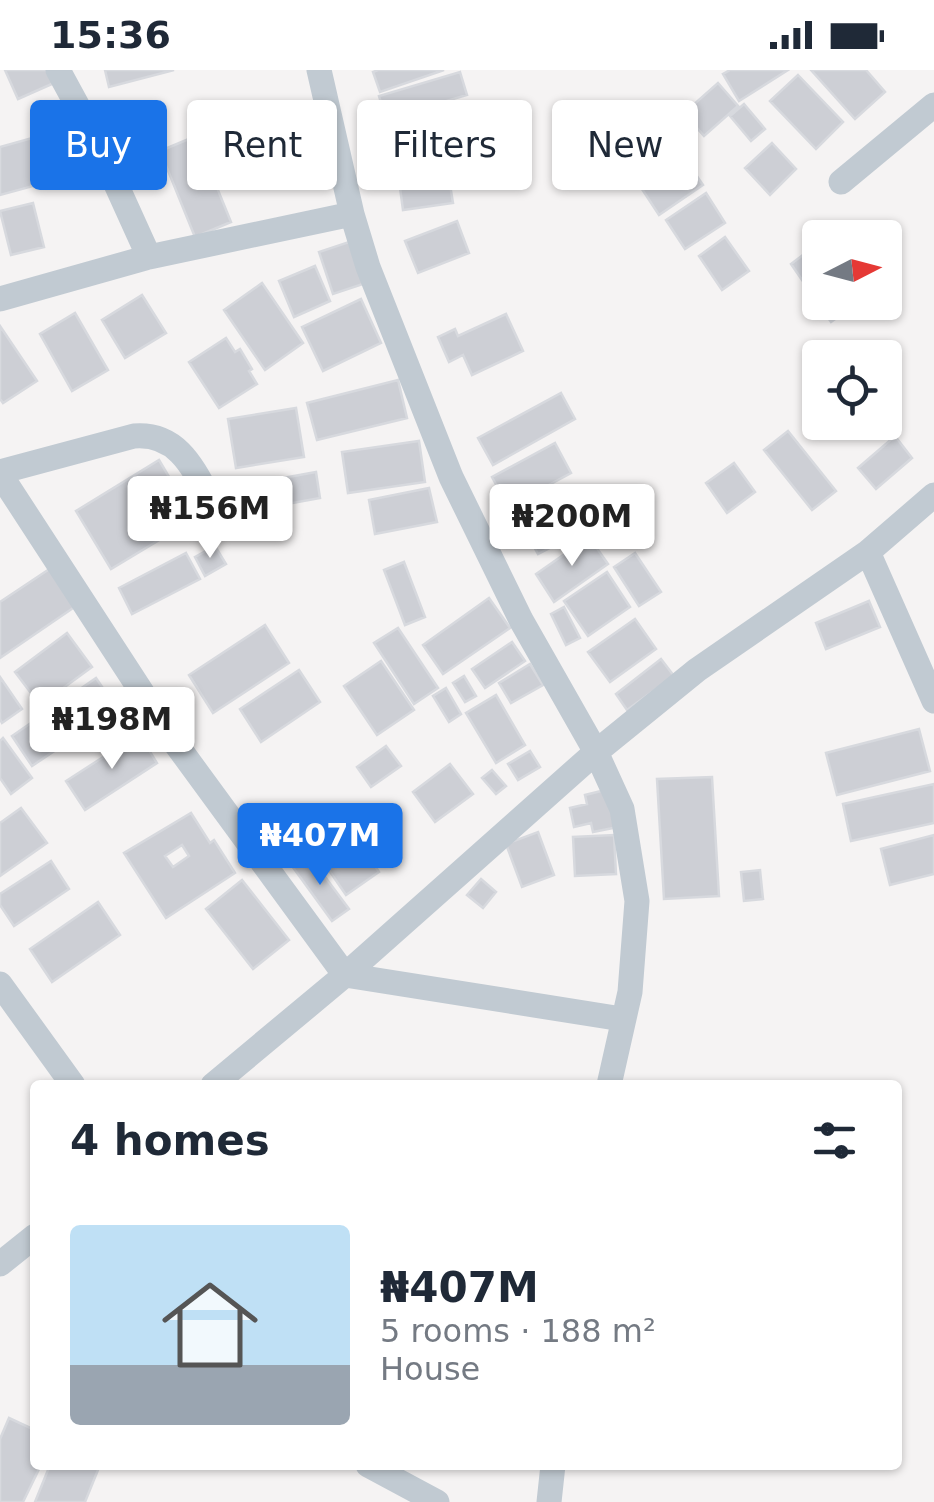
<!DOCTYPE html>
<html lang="en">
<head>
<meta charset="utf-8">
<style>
  :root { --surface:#fff; --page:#f2f2f3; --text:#1f2937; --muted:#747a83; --accent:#1a73e8 }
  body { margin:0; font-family:"DejaVu Sans",sans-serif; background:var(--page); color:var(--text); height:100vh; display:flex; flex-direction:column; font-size:38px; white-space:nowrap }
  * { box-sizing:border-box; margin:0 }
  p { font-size:32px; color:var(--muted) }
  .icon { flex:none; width:55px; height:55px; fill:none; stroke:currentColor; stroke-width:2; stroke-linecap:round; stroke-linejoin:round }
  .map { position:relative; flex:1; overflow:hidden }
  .side { position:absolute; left:30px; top:1010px; width:872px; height:390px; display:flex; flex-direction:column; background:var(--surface); border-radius:10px; box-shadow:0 2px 8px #0004 }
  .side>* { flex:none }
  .hud { position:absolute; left:30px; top:30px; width:875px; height:90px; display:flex; gap:20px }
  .needle { width:65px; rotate:84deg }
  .controls { position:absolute; left:802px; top:150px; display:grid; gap:20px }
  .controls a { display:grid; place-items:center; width:100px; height:100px; border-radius:10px; background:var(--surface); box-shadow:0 2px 8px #0004; font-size:50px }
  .price { position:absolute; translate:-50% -85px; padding:0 22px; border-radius:10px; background:#fff; color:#222; font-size:32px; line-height:65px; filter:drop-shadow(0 2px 5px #0008) }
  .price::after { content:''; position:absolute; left:50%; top:60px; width:30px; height:22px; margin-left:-15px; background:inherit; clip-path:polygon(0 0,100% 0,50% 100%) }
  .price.selected { background:var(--accent); color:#fff }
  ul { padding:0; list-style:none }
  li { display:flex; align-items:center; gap:30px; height:250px; padding:0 40px }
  li span { display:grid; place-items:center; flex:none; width:280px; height:200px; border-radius:10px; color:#555 }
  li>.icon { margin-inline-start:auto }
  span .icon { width:120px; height:120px; fill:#fffc; stroke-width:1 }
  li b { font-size:42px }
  h2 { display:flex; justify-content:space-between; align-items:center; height:120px; padding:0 40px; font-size:42px }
  .pill { padding:0 35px; border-radius:10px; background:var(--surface); box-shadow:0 2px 8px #0004; font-size:35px; line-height:90px }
  .pill.selected { background:var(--accent); color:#fff }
  .status { display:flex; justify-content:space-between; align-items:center; height:70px; padding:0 50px; background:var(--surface); direction:ltr }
  .status svg { height:28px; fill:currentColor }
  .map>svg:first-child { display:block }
</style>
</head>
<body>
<div class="status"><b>15:36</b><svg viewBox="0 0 49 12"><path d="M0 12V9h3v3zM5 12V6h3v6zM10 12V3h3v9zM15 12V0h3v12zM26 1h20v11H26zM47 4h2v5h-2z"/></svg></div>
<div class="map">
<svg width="934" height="1432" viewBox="0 0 934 1432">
  <rect width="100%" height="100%" fill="#f5f3f3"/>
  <path fill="#cdcfd5" stroke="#d7d9de" stroke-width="2.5" fill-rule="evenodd" d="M5 0H48L54 13 18 29Z
    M105 0H174L109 17Z
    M378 0H444L380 22 373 2Z
    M730 0H788L739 31 723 4Z
    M811 0H866L885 22 855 49Z
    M460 2 467 25 386 49 379 26Z
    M798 5 843 52 816 79 770 31Z
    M718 13 738 36 704 66 684 43Z
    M744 34 765 59 751 71 730 46Z
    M660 56 681 79 654 103 633 80Z
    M57 61 70 106 0 125V77Z
    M196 66 231 152 195 167 160 81Z
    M389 72 399 97 382 104 372 79Z
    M772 73 796 99 770 125 745 98Z
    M683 86 703 115 659 145 640 116Z
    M447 96 453 133 403 140 398 103Z
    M706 123 725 153 685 179 666 150Z
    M33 133 44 177 11 185 0 141Z
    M457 151 469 183 418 203 405 171Z
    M725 167 749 201 722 220 699 186Z
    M349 172 363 214 333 224 319 182Z
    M820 172V232H859L831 252 791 194Z
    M315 196 330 231 294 247 279 211Z
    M262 213 303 273 265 300 224 240Z
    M142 225 166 263 125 288 102 250Z
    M361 229 381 273 323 301 302 257Z
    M75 243 108 300 72 321 40 264Z
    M506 244 523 281 472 305 463 285 449 292 438 267 455 259 458 266Z
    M0 256 37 311 3 333 0 329Z
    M226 268 235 282 240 279 252 299 249 301 257 314 219 338 189 292Z
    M398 310 407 348 317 370 307 333Z
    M561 323 575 349 493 395 478 368Z
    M296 338 304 387 236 398 228 349Z
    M788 361 836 421 812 440 764 380Z
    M895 366 912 388 876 419 858 398Z
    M419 371 425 412 348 423 342 382Z
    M555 373 571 403 508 437 492 407Z
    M159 390 194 449 111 499 76 441Z
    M734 393 755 422 727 443 706 413Z
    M316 402 320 428 254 440 250 414Z
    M429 418 437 452 375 464 369 430Z
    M548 433 567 469 538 484 519 449Z
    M589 467 608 494 554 532 536 504Z
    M215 476 226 494 205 506 195 487Z
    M186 483 200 509 132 544 119 518Z
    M635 483 661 522 639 536 614 497Z
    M404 492 425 547 405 555 384 500Z
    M54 496 79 534 0 588V532Z
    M607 502 630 537 588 566 564 531Z
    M489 528 510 558 443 604 423 575Z
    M869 531 880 557 826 579 816 553Z
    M564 537 580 568 566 575 551 544Z
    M635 549 656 579 610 612 588 582Z
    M265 555 289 593 213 643 189 605Z
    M398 558 438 618 414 634 374 573Z
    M67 563 92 597 40 635 15 602Z
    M512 572 525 591 485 618 472 599Z
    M661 589 674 606 627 640 616 624Z
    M381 591 414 640 377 665 344 616Z
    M530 594 543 615 511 633 499 613Z
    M299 600 320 632 261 672 240 639Z
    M464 606 476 626 465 632 453 613Z
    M0 607 22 639 2 653 0 649Z
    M96 608 117 639 32 696 12 666Z
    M446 618 461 644 449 652 433 626Z
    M496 625 525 675 496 693 466 643Z
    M919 659 930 701 837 725 826 683Z
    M139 664 157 693 85 740 66 711Z
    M3 668 32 708 11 724 0 708V671Z
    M386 676 401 696 371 717 357 697Z
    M530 681 540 697 518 710 508 694Z
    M450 694 473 724 435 752 413 722Z
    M492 700 506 716 496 724 482 708Z
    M712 707 719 826 664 829 657 709Z
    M934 714V753L851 771 843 734Z
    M609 719 618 757 593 762 591 753 574 757 570 738 587 734 585 725Z
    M21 738 47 773 0 806V753Z
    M191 743 210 773 214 770 235 803 166 848 124 783ZM182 775 189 786 173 797 165 786Z
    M349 757 379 802 346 825 315 780Z
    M538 762 554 805 522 817 506 774Z
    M614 765 616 804 575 806 573 767Z
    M934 765V804L890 815 881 779Z
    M308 784 349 839 332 851 292 796Z
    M51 791 69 819 14 856 0 835V824Z
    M760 800 763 829 744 831 741 802Z
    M481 809 496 822 483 838 467 825Z
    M242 810 289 870 253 899 206 839Z
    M98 832 120 865 52 912 30 879Z
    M9 1348 35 1360V1395H41L23 1432H0V1369Z
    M50 1395H100L85 1432H35Z"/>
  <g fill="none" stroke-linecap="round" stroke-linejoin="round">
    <path stroke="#c1cad2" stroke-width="25" d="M58 0 96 70 149 187
      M319 0 352 144 368 197 451 407 521 550 596 682 622 739 637 831 630 922 609 1015
      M841 112 934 35
      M0 229 149 187 352 144
      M0 402 134 366C184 362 197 409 220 447
      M0 404 173 670 345 905 622 949
      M868 482 934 631
      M0 914 73 1015
      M213 1015 345 905 596 682 697 600 868 482 934 425
      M0 1194 35 1166
      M368 1395 437 1432
      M549 1432 553 1395"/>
  </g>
</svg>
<div class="controls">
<a><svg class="needle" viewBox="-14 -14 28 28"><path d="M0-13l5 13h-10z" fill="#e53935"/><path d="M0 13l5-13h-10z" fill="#747a83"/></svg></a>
<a><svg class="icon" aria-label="locate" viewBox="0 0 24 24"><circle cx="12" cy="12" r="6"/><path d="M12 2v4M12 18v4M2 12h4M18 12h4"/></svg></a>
</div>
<b class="price" style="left:210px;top:491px">₦156M</b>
<b class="price" style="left:572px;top:499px">₦200M</b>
<b class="price" style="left:112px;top:702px">₦198M</b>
<b class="price selected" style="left:320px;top:818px">₦407M</b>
<div class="hud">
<a class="pill selected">Buy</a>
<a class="pill">Rent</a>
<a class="pill">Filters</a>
<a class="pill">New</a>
</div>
<section class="side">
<h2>4 homes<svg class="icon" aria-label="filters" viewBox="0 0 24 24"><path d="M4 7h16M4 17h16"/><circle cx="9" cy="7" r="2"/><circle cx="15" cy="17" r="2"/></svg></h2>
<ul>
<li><span style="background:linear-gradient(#bfe0f5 70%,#9aa5b1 0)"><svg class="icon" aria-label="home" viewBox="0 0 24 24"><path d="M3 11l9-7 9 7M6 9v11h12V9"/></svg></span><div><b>₦407M</b><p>5 rooms · 188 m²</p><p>House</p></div></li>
</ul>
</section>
</div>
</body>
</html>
